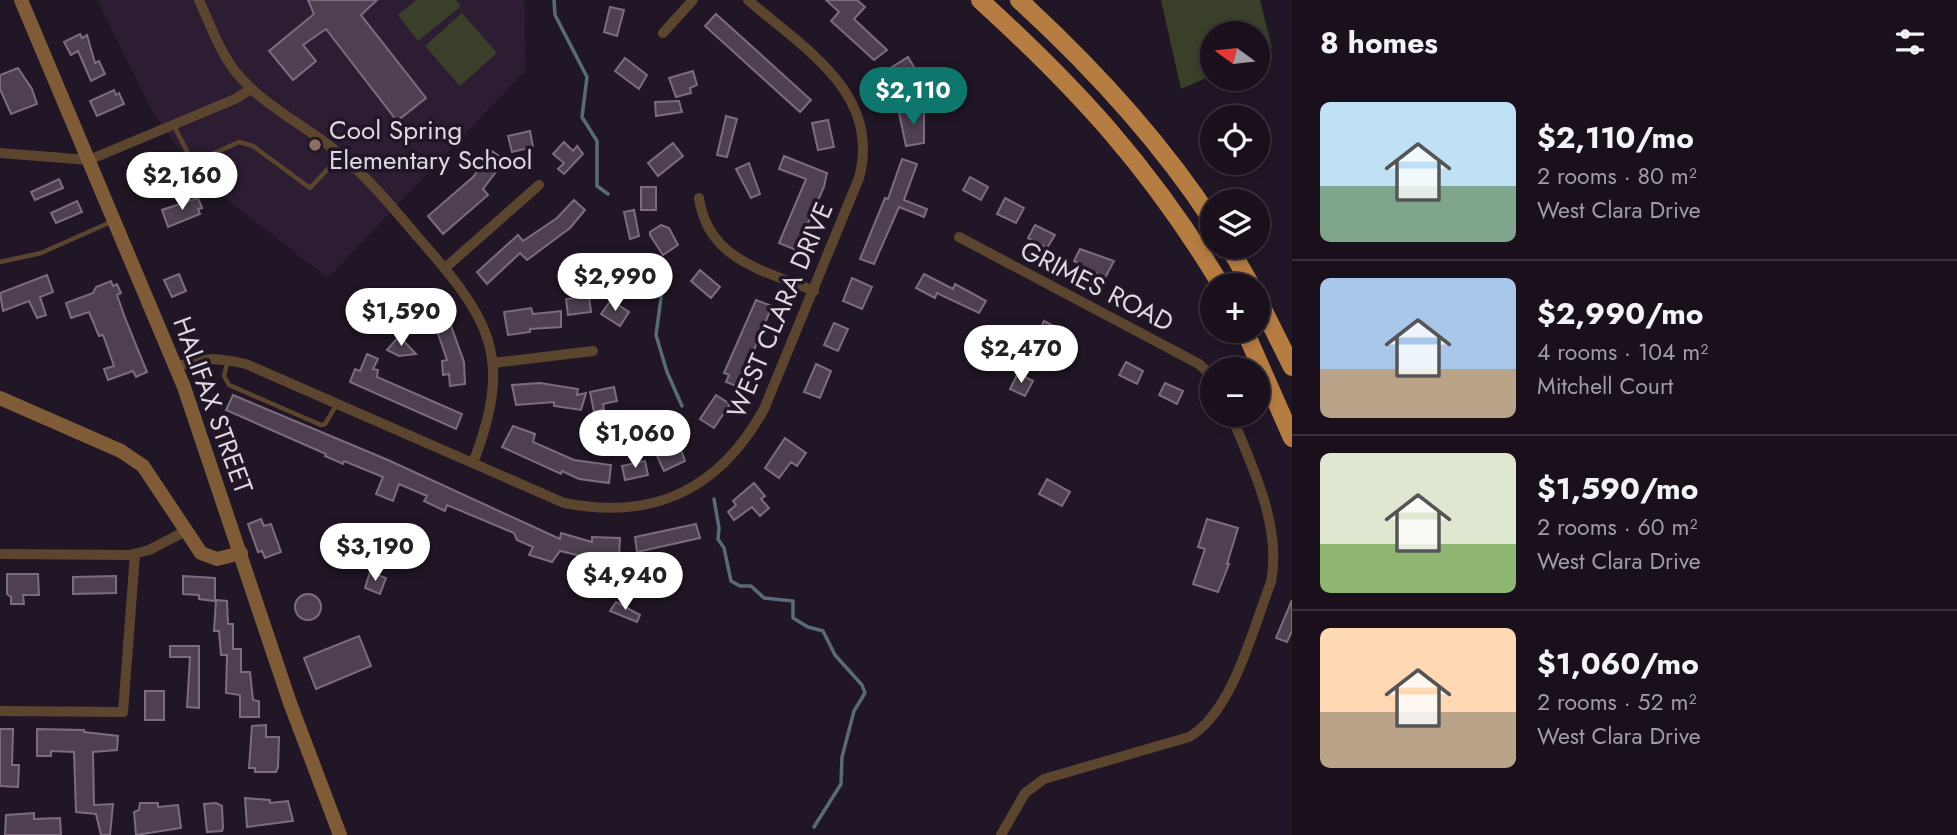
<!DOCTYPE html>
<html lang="en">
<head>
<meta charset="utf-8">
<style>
  :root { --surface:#19101c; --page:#221925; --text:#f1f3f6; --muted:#9f9da3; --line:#37303b; --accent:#0f766e }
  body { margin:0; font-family:Jost,sans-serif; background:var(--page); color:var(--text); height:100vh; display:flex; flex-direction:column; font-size:26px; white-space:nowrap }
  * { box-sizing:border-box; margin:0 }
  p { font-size:23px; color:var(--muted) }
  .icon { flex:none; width:38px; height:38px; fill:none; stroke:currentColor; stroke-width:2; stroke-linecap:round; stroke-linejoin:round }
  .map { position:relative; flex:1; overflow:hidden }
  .drawer { display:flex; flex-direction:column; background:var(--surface); width:665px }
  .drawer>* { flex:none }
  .needle { width:46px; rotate:285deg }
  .controls { position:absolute; left:1200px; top:21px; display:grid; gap:14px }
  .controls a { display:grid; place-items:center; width:70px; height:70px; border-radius:50%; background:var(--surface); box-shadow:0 4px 10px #0003,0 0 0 2px var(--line); font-size:35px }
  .price { position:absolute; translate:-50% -60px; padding:0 16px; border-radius:24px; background:#fff; color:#222; font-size:23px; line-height:46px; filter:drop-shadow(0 2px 4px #0008) }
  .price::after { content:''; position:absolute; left:50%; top:42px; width:21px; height:16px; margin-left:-10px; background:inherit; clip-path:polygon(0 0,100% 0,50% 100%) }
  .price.on { background:var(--accent); color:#fff }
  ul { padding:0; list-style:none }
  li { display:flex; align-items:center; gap:21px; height:175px; padding:0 28px }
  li+li { border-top:2px solid var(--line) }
  li span { display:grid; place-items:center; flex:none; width:196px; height:140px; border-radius:10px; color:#555 }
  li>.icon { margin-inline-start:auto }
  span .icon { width:84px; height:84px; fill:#fffc; stroke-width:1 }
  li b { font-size:30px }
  h2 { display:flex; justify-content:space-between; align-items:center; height:84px; padding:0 28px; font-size:30px }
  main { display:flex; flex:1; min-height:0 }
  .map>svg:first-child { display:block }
</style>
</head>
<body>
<main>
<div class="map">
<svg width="1292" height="835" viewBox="0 0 1292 835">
  <rect width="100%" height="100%" fill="#211625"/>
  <path fill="#2c1d32" d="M97 0H524L526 70 328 278 200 179 152 111Z"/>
  <path fill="#393f28" d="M416 0H456L461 6 418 41 398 15Z
    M1161 0H1260L1272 48 1258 54V33H1213V75L1181 89Z
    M462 13 497 53 460 86 425 46Z"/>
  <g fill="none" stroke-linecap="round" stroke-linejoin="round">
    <path stroke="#576c77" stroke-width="3.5" d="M554 0 555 15 587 77 582 117 597 141V186L608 194
      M665 268 656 335 667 372 682 406
      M714 499 719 528 718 539 724 548 731 581 740 586H751L764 598 793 601V618L808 627 823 631 835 655 862 685 865 693 854 711 842 757 841 784 814 827"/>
  </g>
  <path fill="#4e4050" stroke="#7c6d7e" stroke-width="2" d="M308 0H377L361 15 426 98 397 121 326 29 303 45 316 61 293 80 269 51 314 14Z
    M826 0H857L865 7 854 19 887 50 874 60 831 21 839 12Z
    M610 7 624 10 617 36 604 32Z
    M716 14 811 100 800 112 705 26Z
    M80 34 82 38 87 35 95 63 99 61 105 74 91 81 78 51 71 55 64 42Z
    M908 57 927 89 911 98 889 69Z
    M625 58 647 75 639 89 615 71Z
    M18 68 32 89 37 104 11 114 0 89V75Z
    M693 71 697 85 690 88 691 93 676 97 669 78Z
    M114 90 116 95 119 93 124 104 97 116 90 101Z
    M679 101 682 112 656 116 655 102Z
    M924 110V143L906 146 899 113Z
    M726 116 737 119 727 157 717 155Z
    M828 120 834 147 818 150 812 123Z
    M530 131 533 147 512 152 508 136Z
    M564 142 573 151 577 146 583 154 564 174 558 169 564 163 553 154Z
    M673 143 683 156 658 176 648 163Z
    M492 151 505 160 483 189 488 195 443 234 428 216 473 177Z
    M784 156 827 173 824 187 796 250 779 243 806 179 779 169Z
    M902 159 917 164 904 200 927 209 924 217 899 207 874 264 860 259 885 198 888 199Z
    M749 163 760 194 751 198 736 169Z
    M970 177 988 187 981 200 963 190Z
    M59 179 63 188 35 200 31 192Z
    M641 187H656V210H641Z
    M198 198 202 208 198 209 200 214 168 227 162 210Z
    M1005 198 1024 208 1016 223 997 214Z
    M574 200 585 210 570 228 527 260 520 253 487 284 477 272 518 235 523 241 557 218Z
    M77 201 82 212 56 223 51 213Z
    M634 210 639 236 630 239 624 212Z
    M661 225 669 228 678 245 663 255 650 235V232Z
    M1035 225 1055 235 1047 248 1028 238Z
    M1080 249 1114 261 1105 278 1074 261Z
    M700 270 720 287 711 298 691 281Z
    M179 274 186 291 172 297 164 280Z
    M924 274 953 289 955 284 986 301 979 313 937 293 935 298 916 288Z
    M47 275 53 292 40 297 46 315 37 318 29 301 3 311 0 293Z
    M852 278 872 287 862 309 843 301Z
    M111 281 113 286 117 284 121 293 117 295 125 318 147 372 136 377 133 371 108 380 104 369 114 366 103 335 99 336 89 312 71 318 66 303 93 293 96 287Z
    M589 296 591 312 568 315 566 299Z
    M435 299 450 323 464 362 465 384 450 386 449 374 443 375 442 361 447 360 434 322 424 323 418 313Z
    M611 300 629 312 620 326 601 314Z
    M756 300 772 306 739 387 726 382 729 375 724 373Z
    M531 308 533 314 561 311V327L530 329V332L508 335 504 312Z
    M1044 321 1063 331 1056 343 1038 334Z
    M834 323 848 329 838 351 824 345Z
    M399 336 416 354 399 356 387 350Z
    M367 354 378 359 373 369 378 370 377 377 462 414 456 429 350 382 355 369 360 371Z
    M1126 362 1143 371 1137 384 1119 375Z
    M816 364 831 371 820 398 804 392Z
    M1018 373 1033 381 1025 396 1010 389Z
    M540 383 578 389 577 395 586 393 581 410 554 406V402L516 405 512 385Z
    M1165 383 1183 391 1177 404 1159 395Z
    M614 387 617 401 603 404 604 409 594 412 590 392Z
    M233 395 388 460 560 539 561 533 592 542V537L620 538 618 576 584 575 585 557 560 551 552 562 529 555 533 547 517 540 514 533 447 505 445 511 424 501 427 496 399 484 393 501 376 494 383 477 344 461 343 464 325 456 326 454 226 410Z
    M716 395 730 404 714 428 700 419Z
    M513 426 535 434 533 442 574 460 611 465 609 483 579 479 562 471 561 474 502 447Z
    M785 438 806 453 797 466 791 462 779 478 765 468Z
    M680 447 685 461 664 471 657 456Z
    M645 461 648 475 625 480 622 466Z
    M1047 479 1070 492 1062 506 1039 494Z
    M754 483 765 496 761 499 769 508 760 516 752 507 734 520 728 512 736 505 733 501Z
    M261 519 264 526 271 524 281 552 265 558 262 551 258 552 248 524Z
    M1207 519 1238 528 1227 564H1229L1218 592 1193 584 1205 549 1198 547Z
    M696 524 700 538 637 552 635 537Z
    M370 572 386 578 380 594 365 588Z
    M7 574H38L39 595H23L24 604H11V597L7 594Z
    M116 576V593L73 594V577Z
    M183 576 215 578V601L199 599V595L183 594Z
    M295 607a13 13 0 1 1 26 0a13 13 0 1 1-26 0Z
    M216 600 227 601 228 624H233V649H241V672H250L253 700 259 701V717H240V695L226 693 227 655H221L219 631H214Z
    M1292 600V631L1287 642 1276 638Z
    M616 602 640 615 637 622 610 611Z
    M359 636 371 666 316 689 304 658Z
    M170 646H199V708L187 707 190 657H170Z
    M145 691H164V720H145Z
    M266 725V737H279L278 767 276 772H255V768H249L252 726Z
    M0 729H13L12 765H19L18 787 0 786Z
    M37 729 84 730V732L118 736 117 750 93 752 94 805 113 804 110 835H101L96 814 76 812 74 752 51 751V756H37Z
    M245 798 270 800V803L288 801 293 821 247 827Z
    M140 803H158V807L178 805 181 828 136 835 134 812 139 810Z
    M216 803 222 806 223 828 222 831 207 832 204 804Z
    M34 813V819L60 818 61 835H5L6 815Z"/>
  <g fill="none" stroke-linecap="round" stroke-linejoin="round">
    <path stroke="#5c452f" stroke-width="4.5" d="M174 126 191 159 199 160 239 142 253 146 310 188 340 156
      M0 262 41 253 113 221
      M228 360 224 376 229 385 321 425 325 424 337 404"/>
    <path stroke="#5c452f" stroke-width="10" d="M199 0C210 24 219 50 235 71 261 104 299 122 331 147 363 172 390 204 416 235 489 318 515 354 473 463
      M663 33 693 0
      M0 153 89 160 235 99 251 89
      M699 198C708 260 763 270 814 291
      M959 237 1199 364 1213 377
      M445 268 539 185
      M493 363 593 351
      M176 368C200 356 220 358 246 364L564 503C655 521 720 489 764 409L859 178C882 93 803 48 748 0
      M0 554 130 555 149 550 186 531
      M0 711 123 712 135 554
      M1001 835 1025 793 1044 779 1189 737C1233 712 1253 628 1271 582 1282 527 1252 465 1231 415"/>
    <path stroke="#805b38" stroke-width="14" d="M21 0 184 387 290 703 340 835
      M0 398 121 451 143 466 201 553 217 559 241 553"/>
    <path stroke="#b67d43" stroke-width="18" d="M980 0C1080 91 1151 169 1221 285
      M1019 0C1092 67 1159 139 1213 222
      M1229 247 1251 285
      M1258 299 1292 367
      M1245 331 1292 438"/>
  </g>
  <circle fill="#8d6e63" stroke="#211625" stroke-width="2.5" cx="315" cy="145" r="7"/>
  <g text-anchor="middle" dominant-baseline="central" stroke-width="7" stroke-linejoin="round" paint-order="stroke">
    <g font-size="26" fill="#dfd7e2" stroke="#211625" text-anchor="start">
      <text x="329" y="130">Cool Spring<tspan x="329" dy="30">Elementary School</tspan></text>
    </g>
    <g font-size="26" fill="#dfd7e2" stroke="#211625">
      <text transform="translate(1097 286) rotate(27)">GRIMES ROAD</text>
      <text transform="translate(780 310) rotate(-67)">WEST CLARA DRIVE</text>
      <text transform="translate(213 405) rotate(70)">HALIFAX STREET</text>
    </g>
  </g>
</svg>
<div class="controls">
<a><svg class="needle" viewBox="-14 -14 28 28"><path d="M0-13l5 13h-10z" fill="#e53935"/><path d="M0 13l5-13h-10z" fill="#9f9da3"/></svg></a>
<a><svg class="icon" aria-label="locate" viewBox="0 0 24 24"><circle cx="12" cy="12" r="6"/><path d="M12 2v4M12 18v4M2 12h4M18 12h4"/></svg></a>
<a><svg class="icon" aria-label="layers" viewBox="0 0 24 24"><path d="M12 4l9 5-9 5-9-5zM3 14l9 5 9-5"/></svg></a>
<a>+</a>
<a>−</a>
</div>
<b class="price on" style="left:913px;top:127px">$2,110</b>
<b class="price" style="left:182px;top:212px">$2,160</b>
<b class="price" style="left:615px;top:313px">$2,990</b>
<b class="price" style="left:401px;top:348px">$1,590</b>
<b class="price" style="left:1021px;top:385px">$2,470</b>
<b class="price" style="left:635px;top:470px">$1,060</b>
<b class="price" style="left:375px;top:583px">$3,190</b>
<b class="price" style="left:625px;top:612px">$4,940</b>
</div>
<section class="drawer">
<h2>8 homes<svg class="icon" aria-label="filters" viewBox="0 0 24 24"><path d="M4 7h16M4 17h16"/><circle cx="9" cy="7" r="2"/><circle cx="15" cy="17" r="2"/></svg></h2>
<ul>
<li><span style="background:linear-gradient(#bfe0f5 60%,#7fa58c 0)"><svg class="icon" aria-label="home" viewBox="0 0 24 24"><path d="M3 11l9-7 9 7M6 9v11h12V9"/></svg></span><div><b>$2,110/mo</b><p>2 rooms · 80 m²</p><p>West Clara Drive</p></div></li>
<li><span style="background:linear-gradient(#a9c7e8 65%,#b9a48a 0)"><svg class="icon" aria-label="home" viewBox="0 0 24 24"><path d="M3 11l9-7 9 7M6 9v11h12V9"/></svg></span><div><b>$2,990/mo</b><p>4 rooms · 104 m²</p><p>Mitchell Court</p></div></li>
<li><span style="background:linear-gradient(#dfe7d0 65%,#8fb573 0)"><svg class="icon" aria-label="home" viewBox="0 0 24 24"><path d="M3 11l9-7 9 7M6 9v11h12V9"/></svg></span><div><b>$1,590/mo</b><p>2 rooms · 60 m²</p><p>West Clara Drive</p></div></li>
<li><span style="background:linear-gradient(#ffd9b3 60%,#b9a48a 0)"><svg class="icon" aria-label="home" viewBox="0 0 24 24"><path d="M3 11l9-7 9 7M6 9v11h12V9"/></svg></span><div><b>$1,060/mo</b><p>2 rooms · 52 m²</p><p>West Clara Drive</p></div></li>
</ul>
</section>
</main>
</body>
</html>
